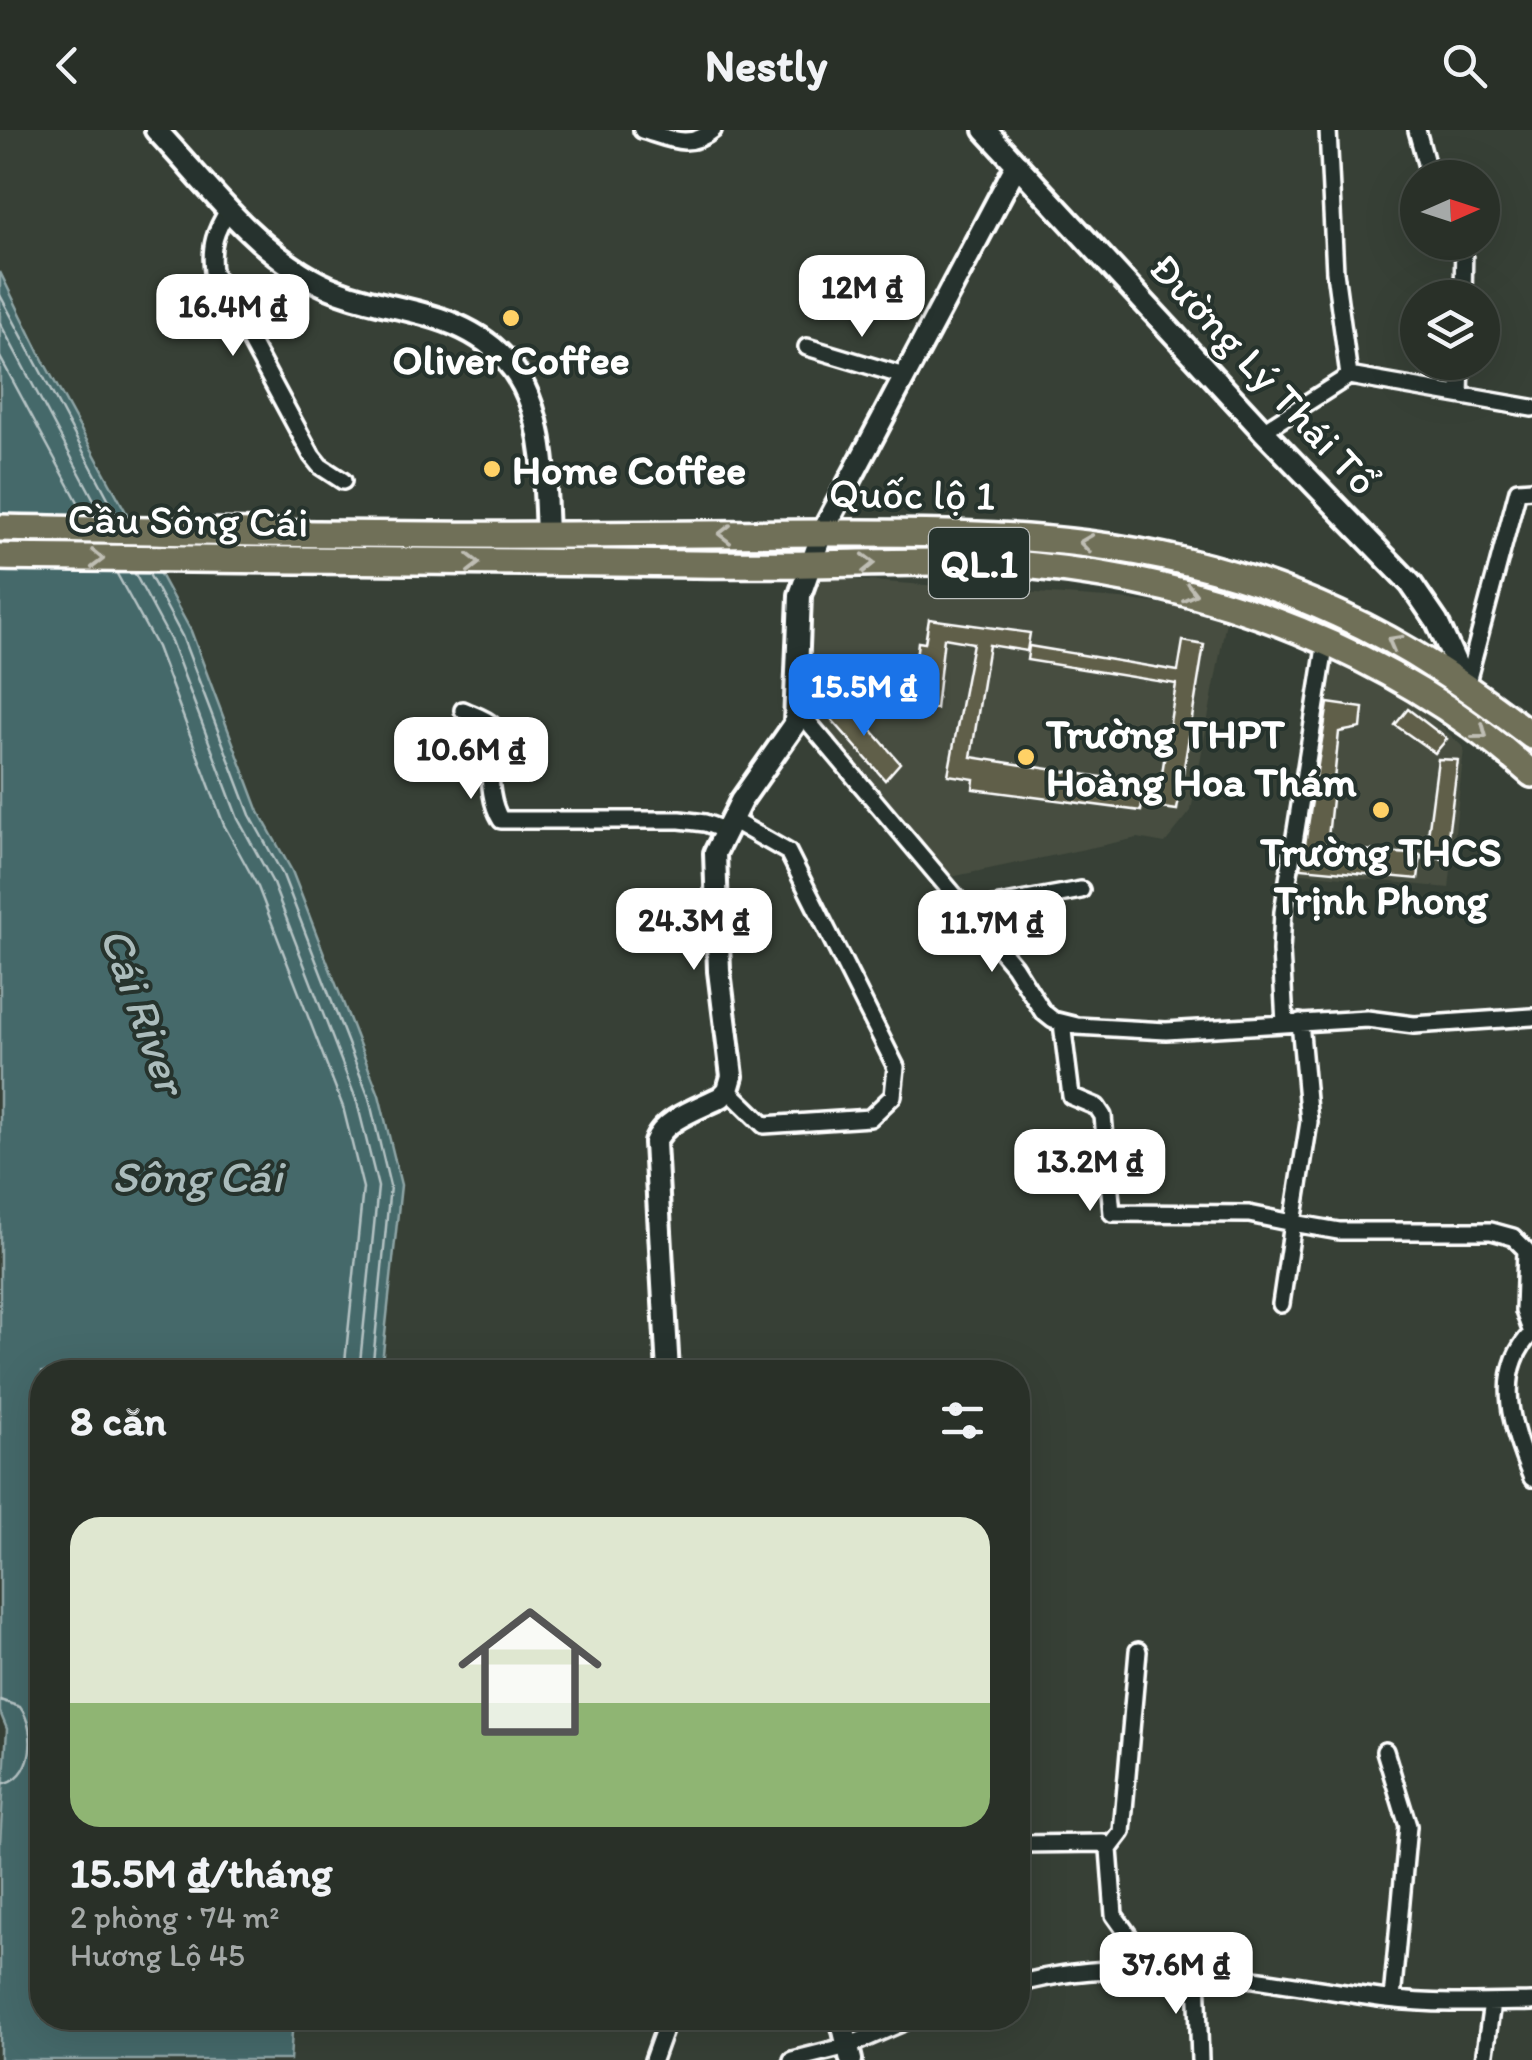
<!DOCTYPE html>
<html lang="vi">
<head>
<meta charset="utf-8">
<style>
  :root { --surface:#293028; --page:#313830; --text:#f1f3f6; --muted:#a5a9a8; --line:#454b45; --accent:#1a73e8 }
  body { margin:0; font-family:Itim,sans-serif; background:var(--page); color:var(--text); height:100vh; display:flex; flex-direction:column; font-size:38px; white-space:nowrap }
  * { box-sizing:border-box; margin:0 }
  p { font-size:32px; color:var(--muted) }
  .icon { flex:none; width:55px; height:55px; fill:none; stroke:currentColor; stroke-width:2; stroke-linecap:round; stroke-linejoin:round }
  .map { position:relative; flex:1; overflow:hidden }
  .sheet { position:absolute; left:30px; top:1230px; width:1000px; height:670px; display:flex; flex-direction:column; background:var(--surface); border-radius:40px; box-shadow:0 10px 40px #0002,0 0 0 2px var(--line) }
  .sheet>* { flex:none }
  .needle { width:65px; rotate:87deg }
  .fabs { position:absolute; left:1400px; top:30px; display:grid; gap:20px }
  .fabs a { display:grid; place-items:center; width:100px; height:100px; border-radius:50%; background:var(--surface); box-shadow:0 10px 40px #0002,0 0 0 2px var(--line); font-size:50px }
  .price { position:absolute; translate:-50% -85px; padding:0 22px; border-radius:20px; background:#fff; color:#222; font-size:32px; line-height:65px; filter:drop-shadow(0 2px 5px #0008) }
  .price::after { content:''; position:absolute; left:50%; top:60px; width:30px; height:22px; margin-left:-15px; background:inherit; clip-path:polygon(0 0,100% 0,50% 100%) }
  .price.selected { background:var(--accent); color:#fff }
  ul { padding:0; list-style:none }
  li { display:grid; align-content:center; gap:20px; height:530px; padding:0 40px }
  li+li { border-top:2px solid var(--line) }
  li span { display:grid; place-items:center; height:310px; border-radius:30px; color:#555 }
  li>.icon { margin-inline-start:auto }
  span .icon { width:180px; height:180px; fill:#fffc; stroke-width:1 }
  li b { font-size:42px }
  h2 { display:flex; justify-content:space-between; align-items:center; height:120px; padding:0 40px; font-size:42px }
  header { display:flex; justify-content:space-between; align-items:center; height:130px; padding:0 40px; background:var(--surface); font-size:45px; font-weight:800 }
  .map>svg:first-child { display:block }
</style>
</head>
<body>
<header><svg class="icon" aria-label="back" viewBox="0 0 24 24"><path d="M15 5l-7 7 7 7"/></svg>Nestly<svg class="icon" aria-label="search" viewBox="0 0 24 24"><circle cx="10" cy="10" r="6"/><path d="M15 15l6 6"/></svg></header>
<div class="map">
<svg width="1532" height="1930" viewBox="0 0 1532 1930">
  <rect width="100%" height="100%" fill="#374036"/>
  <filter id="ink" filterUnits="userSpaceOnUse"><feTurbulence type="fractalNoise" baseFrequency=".01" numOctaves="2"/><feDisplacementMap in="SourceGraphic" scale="20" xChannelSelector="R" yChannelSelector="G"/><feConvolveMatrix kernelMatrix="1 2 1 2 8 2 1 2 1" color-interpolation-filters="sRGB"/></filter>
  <g filter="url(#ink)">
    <path fill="#474d40" d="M815 447 1121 469 1171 475 1226 491 1191 681 1165 713 1137 708 946 748 808 573Z
      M1328 533 1380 549 1430 586 1464 618 1449 758 1294 742Z"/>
    <path fill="#45696b" stroke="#8fa5a6" stroke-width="2.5" d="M0 142 45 234 191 501 259 682 292 741 379 965 401 1055 381 1242H42V1888H293L290 1930H0V1713L7 1599 0 1582Z"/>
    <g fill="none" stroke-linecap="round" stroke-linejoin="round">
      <path stroke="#b5c3c4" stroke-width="2.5" d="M0 165 117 385
        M0 193 102 385
        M0 227 85 385
        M117 444 157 517 224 695 258 757 343 977 363 1058 344 1242
        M135 444 171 511 238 689 272 751 357 972 378 1057 359 1242
        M149 444 182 506 250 685 283 745 369 968 390 1056 372 1242
        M0 1570 20 1577C37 1600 35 1651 0 1654"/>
    </g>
    <path fill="#605e4a" stroke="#fff" stroke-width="2.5" d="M929 489 1030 503 1027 521 989 515 971 627 1160 656 1176 554 1027 530 1029 516 1178 541 1183 511 1204 515 1177 680 1142 675 1141 681 973 659 974 649 948 645 973 513 944 508 936 579 910 577 918 512 925 513Z
      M844 568 900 633 885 650 827 584Z
      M1328 573 1363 578 1361 598 1339 602 1327 717 1421 725 1418 749 1301 738Z
      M1408 579 1447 609 1435 623 1395 595Z
      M1438 629 1458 630 1445 729 1425 728Z"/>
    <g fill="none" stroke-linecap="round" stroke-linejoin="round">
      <g stroke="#fff" stroke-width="22">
        <path id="minor" d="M642 0C669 8 689 20 713 0
          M1328 0 1335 142 1349 246
          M1417 0 1430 48
          M229 79C215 101 210 115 213 142L312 326 320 336 343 351
          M1463 168 1464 112
          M807 217 904 246
          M1460 265 1461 232
          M1263 301 1349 246 1532 278
          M1466 556 1518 360 1532 359
          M463 580C471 584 486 588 492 595 502 606 490 622 490 634 490 653 491 674 501 690H680L705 693 724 700
          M798 580 1014 836 1043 882 1053 890 1077 896 1166 901 1367 889 1414 895 1532 887
          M967 781 1081 760
          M1300 892 1309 992 1293 1093 1339 1101H1491L1513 1107 1526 1120 1524 1181 1532 1203
          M1062 893 1071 966 1097 977 1103 986 1112 1083 1249 1084 1293 1093 1281 1174
          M1285 893 1281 821 1283 782 1326 511
          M728 960 764 995 870 988 893 966 896 937 788 722 730 689
          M1532 1203C1492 1243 1513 1303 1532 1348
          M1385 1621 1408 1696 1392 1869
          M1018 1714 1103 1713 1109 1719
          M1135 1837 1129 1806 1114 1785 1109 1719 1122 1702 1138 1521
          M1197 1843 1200 1930
          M1018 1854C1139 1820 1266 1853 1387 1869 1435 1875 1484 1873 1532 1872
          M653 1930 668 1888
          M792 1930 848 1916 913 1888
          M1484 1930 1492 1873"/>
      </g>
      <g stroke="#fff" stroke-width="28">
        <path id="tertiary" d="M156 0C204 51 249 113 310 148 346 169 388 174 427 185 544 217 543 305 547 405
          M985 0 1263 301 1411 454 1437 492 1466 556
          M668 1242 655 1013C663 989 700 978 721 967L728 960 732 946 719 841 715 723 741 671 795 594 800 465 822 403 1017 34
          M841 1888 851 1930"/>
      </g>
      <g stroke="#fff" stroke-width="32">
        <path id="trunk" d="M0 398C190 402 381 406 571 405 656 404 741 404 825 403 1007 402 1169 406 1338 484 1409 516 1471 559 1532 606
          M0 427C204 430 408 432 613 433 679 434 745 435 811 434 886 433 960 429 1034 436 1217 454 1393 521 1532 644"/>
      </g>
      <use href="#minor" stroke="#26332d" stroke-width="15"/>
      <use href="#tertiary" stroke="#26332d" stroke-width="20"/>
      <use href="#trunk" stroke="#706f59" stroke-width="25"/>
    </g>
    <defs><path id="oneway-chevron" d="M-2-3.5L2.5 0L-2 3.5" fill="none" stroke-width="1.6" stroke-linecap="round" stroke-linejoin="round" transform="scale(2.5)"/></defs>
    <g stroke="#bfbeb4">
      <use href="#oneway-chevron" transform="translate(725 404) rotate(180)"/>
      <use href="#oneway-chevron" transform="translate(1086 413) rotate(-172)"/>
      <use href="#oneway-chevron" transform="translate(97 429) rotate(1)"/>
      <use href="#oneway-chevron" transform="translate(473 433)"/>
      <use href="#oneway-chevron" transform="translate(868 433) rotate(-1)"/>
      <use href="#oneway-chevron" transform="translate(1190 463) rotate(14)"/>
      <use href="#oneway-chevron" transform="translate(1394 512) rotate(-151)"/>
      <use href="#oneway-chevron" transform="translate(1481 603) rotate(37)"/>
    </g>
  </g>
  <g fill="#ffd166" stroke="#26332d" stroke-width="4">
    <circle cx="511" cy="188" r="10"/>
    <circle cx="492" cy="339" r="10"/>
    <circle cx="1026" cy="627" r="10"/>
    <circle cx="1381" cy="680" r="10"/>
  </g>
  <g text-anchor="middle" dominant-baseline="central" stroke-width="8" stroke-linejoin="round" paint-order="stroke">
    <rect fill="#26332d" stroke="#bec2c0" stroke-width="2.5" x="929" y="398" width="100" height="70" rx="8"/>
    <g font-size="40" font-weight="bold" fill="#fff">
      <text x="979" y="433">QL.1</text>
    </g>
    <g font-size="42" font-weight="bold" fill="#fff" stroke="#26332d">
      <text x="511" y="229">Oliver Coffee</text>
      <text x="512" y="339" text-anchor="start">Home Coffee</text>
      <text x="1046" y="603" text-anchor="start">Trường THPT<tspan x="1046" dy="48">Hoàng Hoa Thám</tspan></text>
      <text x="1381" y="721">Trường THCS<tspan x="1381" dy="48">Trịnh Phong</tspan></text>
    </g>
    <g font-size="42" fill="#fff" stroke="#26332d">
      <text transform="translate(1264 244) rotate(47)">Đường Lý Thái Tổ</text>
      <text transform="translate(912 364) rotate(1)">Quốc lộ 1</text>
      <text transform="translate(188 390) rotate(1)">Cầu Sông Cái</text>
    </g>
    <g font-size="45" font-style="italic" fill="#abbcbc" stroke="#26332d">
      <text transform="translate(144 880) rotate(70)">Cái River</text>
      <text x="197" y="1046">Sông Cái</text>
    </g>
  </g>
</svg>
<div class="fabs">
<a><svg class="needle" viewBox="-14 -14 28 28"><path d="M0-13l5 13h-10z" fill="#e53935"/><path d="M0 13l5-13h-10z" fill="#a5a9a8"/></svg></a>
<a><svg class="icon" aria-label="layers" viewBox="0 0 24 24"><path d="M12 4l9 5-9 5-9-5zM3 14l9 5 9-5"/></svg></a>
</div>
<b class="price" style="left:862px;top:210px">12M ₫</b>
<b class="price" style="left:233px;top:229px">16.4M ₫</b>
<b class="price selected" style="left:864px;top:609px">15.5M ₫</b>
<b class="price" style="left:471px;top:672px">10.6M ₫</b>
<b class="price" style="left:694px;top:843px">24.3M ₫</b>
<b class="price" style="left:992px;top:845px">11.7M ₫</b>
<b class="price" style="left:1090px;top:1084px">13.2M ₫</b>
<b class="price" style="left:1176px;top:1887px">37.6M ₫</b>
<section class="sheet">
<h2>8 căn<svg class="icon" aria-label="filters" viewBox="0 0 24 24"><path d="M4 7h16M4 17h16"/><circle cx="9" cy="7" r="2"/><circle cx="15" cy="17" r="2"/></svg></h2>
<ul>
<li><span style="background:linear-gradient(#dfe7d0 60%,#8fb573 0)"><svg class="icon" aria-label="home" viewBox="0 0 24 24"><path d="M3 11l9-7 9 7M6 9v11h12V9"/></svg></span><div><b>15.5M ₫/tháng</b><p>2 phòng · 74 m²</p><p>Hương Lộ 45</p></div></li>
</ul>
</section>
</div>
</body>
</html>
